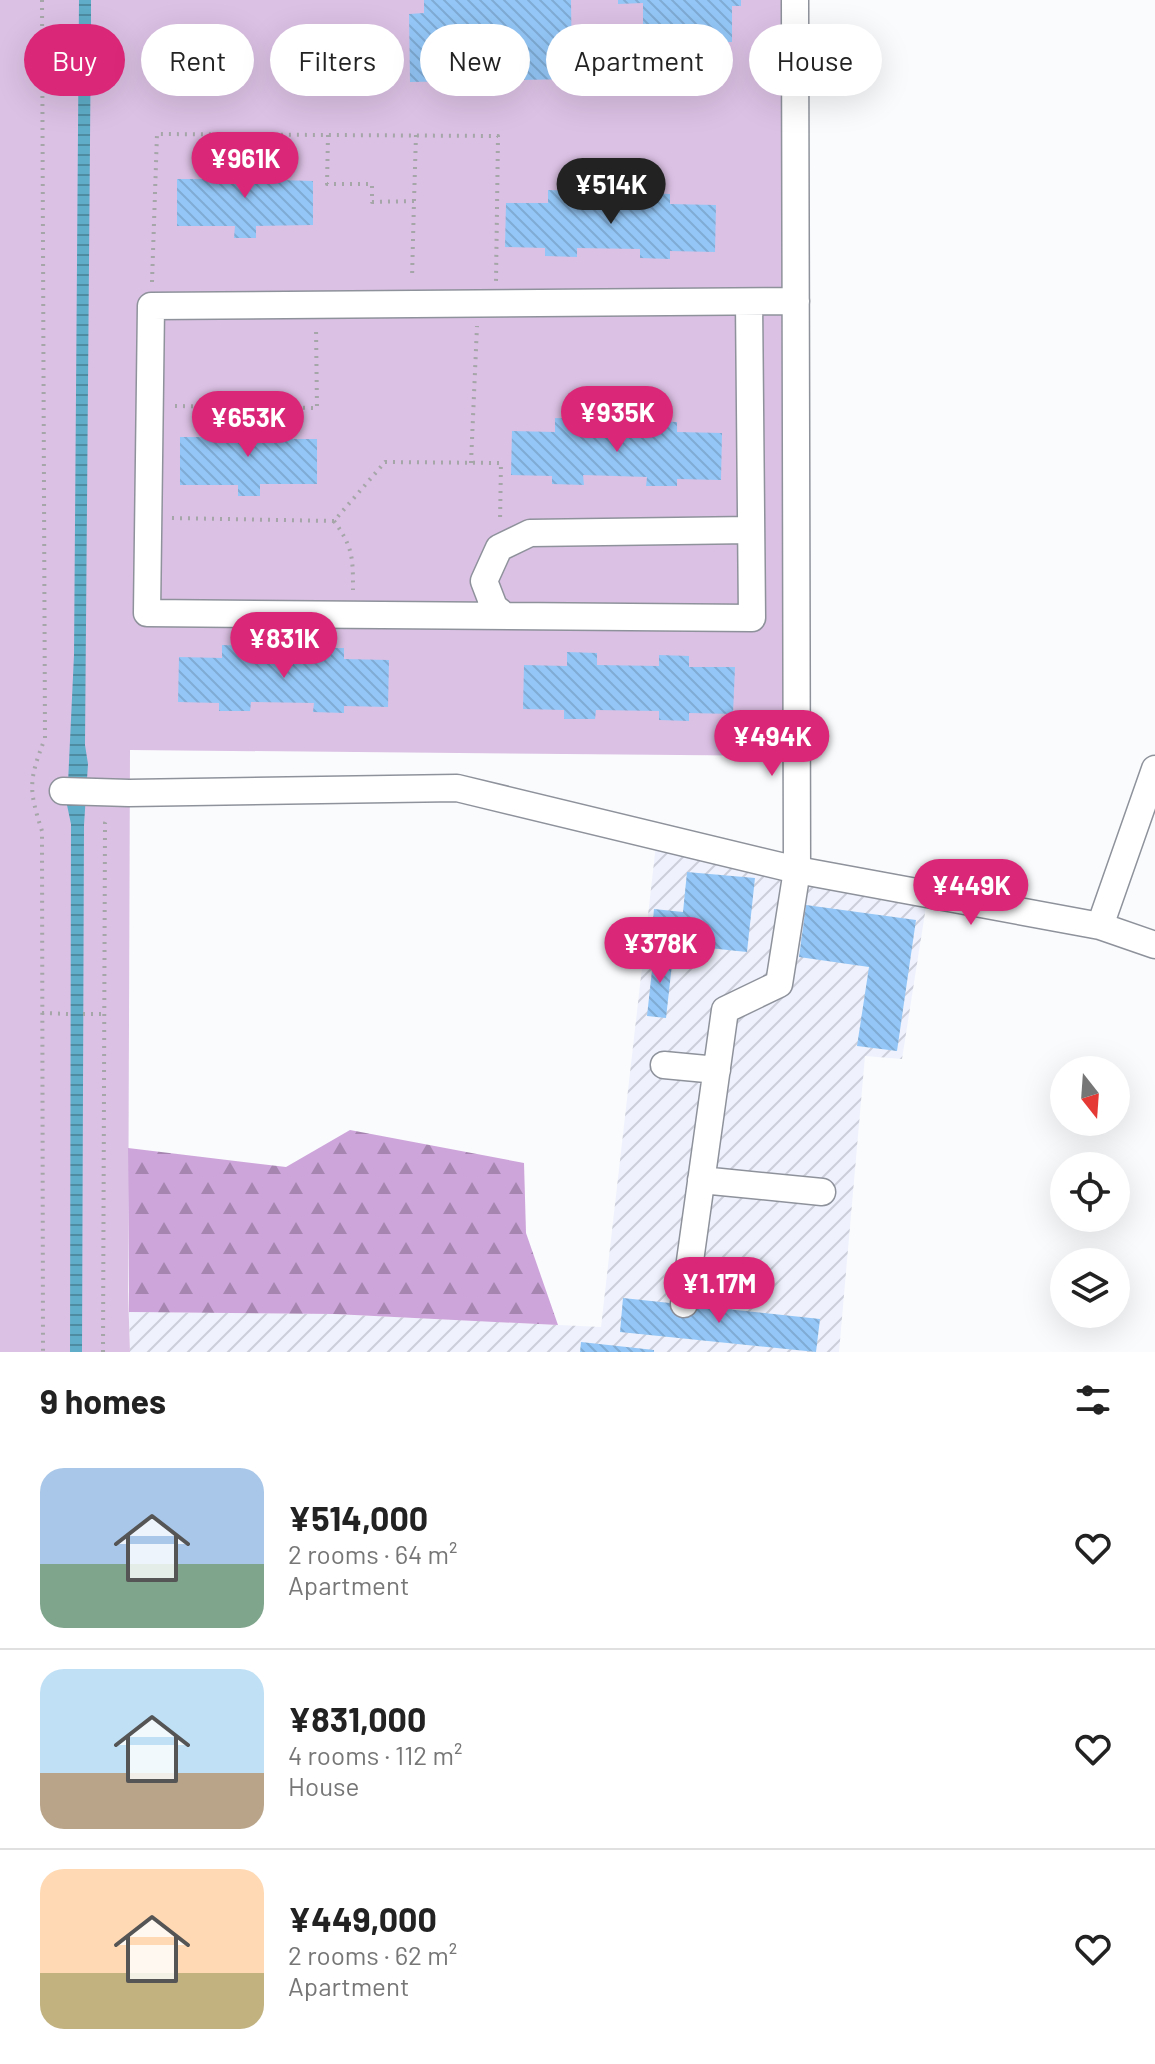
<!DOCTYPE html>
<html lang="en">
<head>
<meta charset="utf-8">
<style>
  :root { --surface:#fff; --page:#f2f2f2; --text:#222; --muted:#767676; --line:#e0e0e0; --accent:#db2777 }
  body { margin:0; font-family:Barlow,sans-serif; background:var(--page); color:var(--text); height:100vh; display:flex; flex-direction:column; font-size:30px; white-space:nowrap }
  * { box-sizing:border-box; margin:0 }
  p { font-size:26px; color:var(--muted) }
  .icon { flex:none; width:44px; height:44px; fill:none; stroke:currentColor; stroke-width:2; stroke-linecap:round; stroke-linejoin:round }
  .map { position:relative; height:1352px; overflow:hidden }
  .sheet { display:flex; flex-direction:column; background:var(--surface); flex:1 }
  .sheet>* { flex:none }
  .guide { position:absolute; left:24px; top:24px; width:1108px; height:72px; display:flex; gap:16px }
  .needle { width:52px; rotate:163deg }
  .tools { position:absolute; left:1050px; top:1056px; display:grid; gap:16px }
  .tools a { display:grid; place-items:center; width:80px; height:80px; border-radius:50%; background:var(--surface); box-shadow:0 8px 32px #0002; font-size:40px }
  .price { position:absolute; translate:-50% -68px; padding:0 18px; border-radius:28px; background:var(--accent); color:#fff; font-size:26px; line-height:52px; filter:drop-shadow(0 2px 4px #0008) }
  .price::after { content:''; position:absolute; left:50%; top:48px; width:24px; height:18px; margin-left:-12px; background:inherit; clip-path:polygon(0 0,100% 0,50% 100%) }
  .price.on { background:#222; color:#fff }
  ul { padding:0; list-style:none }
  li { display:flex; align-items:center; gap:24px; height:200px; padding:0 40px }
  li+li { border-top:2px solid var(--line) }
  li span { display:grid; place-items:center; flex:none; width:224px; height:160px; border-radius:24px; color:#555 }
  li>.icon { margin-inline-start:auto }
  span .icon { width:96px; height:96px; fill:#fffc; stroke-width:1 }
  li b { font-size:34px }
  h2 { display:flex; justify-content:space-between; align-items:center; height:96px; padding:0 40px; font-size:34px }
  .pill { padding:0 28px; border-radius:36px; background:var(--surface); box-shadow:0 8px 32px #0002; font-size:28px; line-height:72px }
  .pill.on { background:var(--accent); color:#fff }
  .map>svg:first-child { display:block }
</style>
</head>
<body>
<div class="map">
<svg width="1155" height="1352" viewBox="0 0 1155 1352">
  <defs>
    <pattern id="industrial-furrows" width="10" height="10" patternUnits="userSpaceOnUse" patternTransform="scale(2)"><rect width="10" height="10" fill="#eff2fd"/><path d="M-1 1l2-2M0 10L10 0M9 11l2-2" fill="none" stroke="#cccfd9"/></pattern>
    <pattern id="forest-firs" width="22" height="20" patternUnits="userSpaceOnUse" patternTransform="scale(2)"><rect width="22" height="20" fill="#cda5da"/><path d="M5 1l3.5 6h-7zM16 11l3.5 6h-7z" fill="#a686b1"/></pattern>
    <pattern id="water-rules" width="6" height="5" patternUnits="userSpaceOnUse" patternTransform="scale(2)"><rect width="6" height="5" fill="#5fadc8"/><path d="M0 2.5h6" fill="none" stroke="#4e8ca2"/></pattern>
    <pattern id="building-back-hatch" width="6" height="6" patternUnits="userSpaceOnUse" patternTransform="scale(2)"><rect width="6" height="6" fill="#94c7f7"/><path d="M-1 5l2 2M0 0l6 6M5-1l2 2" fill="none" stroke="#7fabd4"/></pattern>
  </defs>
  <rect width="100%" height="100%" fill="#fafbfd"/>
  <path fill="url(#industrial-furrows)" d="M657 836 928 894 902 1059 865 1056 839 1352H130L129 1312 334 1314 601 1327Z"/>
  <path fill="#dbc1e4" d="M0 0H795L797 756 130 750 128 1291 130 1352H0Z"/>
  <path fill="url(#forest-firs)" d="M350 1130 524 1163 526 1233 558 1325 334 1314 129 1312 128 1148 286 1167Z"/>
  <path fill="url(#water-rules)" d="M79 0H91V22L85 745 88 764 84 825 82 1352H70L71 824 67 805 74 655Z"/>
  <path fill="url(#building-back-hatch)" d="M424 0H571L572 79 410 82 409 14 424 13Z
    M618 0H741V6H732V42H724V69H680V34H643V3L618 4Z
    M216 166H279V180L313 181V225L256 226V238H234L235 226H177V179H216Z
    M548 190 579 191 578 203 640 204V193L670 194V204L716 205 715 252 670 251V259L640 258V249L577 248V257L545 256V248L505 247 506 203H548Z
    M555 418 585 419V431L647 432V421L677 422V432L722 433 721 480 677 479V486H646L647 477 583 475 584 485 552 484V476L511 475 512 431 555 432Z
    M220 425H283V439H317V484H260V496H238V485H180V437H220Z
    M222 645 252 646V657L314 659V648H344V659L389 660 388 707 344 706V713L313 712 314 703 251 702 250 711H219V703L178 702 179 657 222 658Z
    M567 652 597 653V665L659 666V655L689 656V667H735L733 714 689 713V721L659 720V711L596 710 595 719H564V710L523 709 524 665 567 666Z
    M687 872 755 878 747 952 651 942 654 909 683 912Z
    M806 905 916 920 897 1051 857 1046 869 967 799 957Z
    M654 952 673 955 666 1018 647 1016Z
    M623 1298 820 1319 816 1352 620 1332Z
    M581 1342 654 1350V1352H580Z"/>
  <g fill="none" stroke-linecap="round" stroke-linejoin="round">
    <g stroke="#8e929b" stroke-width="29">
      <path id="minor" d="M749 302 752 618 147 613 151 306 796 301
        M505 616 494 607 484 581 499 548 530 533 751 530
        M63 791 129 793 457 788 797 870 795 0
        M1100 926 1155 769
        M664 1065 717 1070
        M701 1180 822 1192
        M684 1304 725 1010 779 984 797 870 1100 926 1155 945"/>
    </g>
    <path stroke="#a5a6a8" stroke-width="4" stroke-dasharray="2 6" stroke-linecap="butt" d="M42 0 45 738C29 780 28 788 42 831L43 1352
      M328 135 327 184H372V202L414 201 412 279
      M414 201 416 135
      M152 282 157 134 498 136 496 281
      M175 406 317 408 316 327
      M471 463 477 326
      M172 518 334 521 385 462 501 463 500 522
      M334 521C353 547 353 558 353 590
      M42 1013 69 1014
      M83 1014H104
      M103 1352 105 823 108 817"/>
    <use href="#minor" stroke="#fff" stroke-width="26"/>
  </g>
</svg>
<div class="tools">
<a><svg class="needle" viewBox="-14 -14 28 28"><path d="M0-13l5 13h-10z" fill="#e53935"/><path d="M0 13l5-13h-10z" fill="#767676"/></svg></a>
<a><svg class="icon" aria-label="locate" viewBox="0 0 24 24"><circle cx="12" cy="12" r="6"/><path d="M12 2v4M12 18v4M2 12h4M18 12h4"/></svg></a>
<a><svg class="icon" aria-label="layers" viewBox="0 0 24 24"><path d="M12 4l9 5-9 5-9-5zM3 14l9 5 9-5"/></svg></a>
</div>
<b class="price" style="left:245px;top:200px">¥961K</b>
<b class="price on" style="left:611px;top:226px">¥514K</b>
<b class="price" style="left:617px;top:454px">¥935K</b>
<b class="price" style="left:248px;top:459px">¥653K</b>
<b class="price" style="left:284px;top:680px">¥831K</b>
<b class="price" style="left:772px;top:778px">¥494K</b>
<b class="price" style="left:971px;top:927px">¥449K</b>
<b class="price" style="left:660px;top:985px">¥378K</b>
<b class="price" style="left:719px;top:1325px">¥1.17M</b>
<div class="guide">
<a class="pill on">Buy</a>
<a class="pill">Rent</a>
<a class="pill">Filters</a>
<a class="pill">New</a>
<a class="pill">Apartment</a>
<a class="pill">House</a>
</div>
</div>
<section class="sheet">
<h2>9 homes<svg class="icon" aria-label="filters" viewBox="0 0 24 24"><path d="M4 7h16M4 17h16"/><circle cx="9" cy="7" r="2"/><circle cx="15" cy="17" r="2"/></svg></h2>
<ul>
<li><span style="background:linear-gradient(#a9c7e8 60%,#7fa58c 0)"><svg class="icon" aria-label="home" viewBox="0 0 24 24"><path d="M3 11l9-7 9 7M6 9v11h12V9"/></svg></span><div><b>¥514,000</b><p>2 rooms · 64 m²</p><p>Apartment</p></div><svg class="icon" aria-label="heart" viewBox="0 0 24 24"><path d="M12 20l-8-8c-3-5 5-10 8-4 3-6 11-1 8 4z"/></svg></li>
<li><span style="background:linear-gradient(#bfe0f5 65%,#b9a48a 0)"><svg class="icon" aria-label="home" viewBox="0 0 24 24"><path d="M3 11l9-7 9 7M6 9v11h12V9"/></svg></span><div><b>¥831,000</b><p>4 rooms · 112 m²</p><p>House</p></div><svg class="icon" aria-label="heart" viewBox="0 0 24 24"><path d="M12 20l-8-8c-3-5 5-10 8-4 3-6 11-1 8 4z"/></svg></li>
<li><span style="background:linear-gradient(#ffd9b3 65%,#c2b280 0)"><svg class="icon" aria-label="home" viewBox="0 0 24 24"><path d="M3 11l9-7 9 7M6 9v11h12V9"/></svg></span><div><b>¥449,000</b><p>2 rooms · 62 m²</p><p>Apartment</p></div><svg class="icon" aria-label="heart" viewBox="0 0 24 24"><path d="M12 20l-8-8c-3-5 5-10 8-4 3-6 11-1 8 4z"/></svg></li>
</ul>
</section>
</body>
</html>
